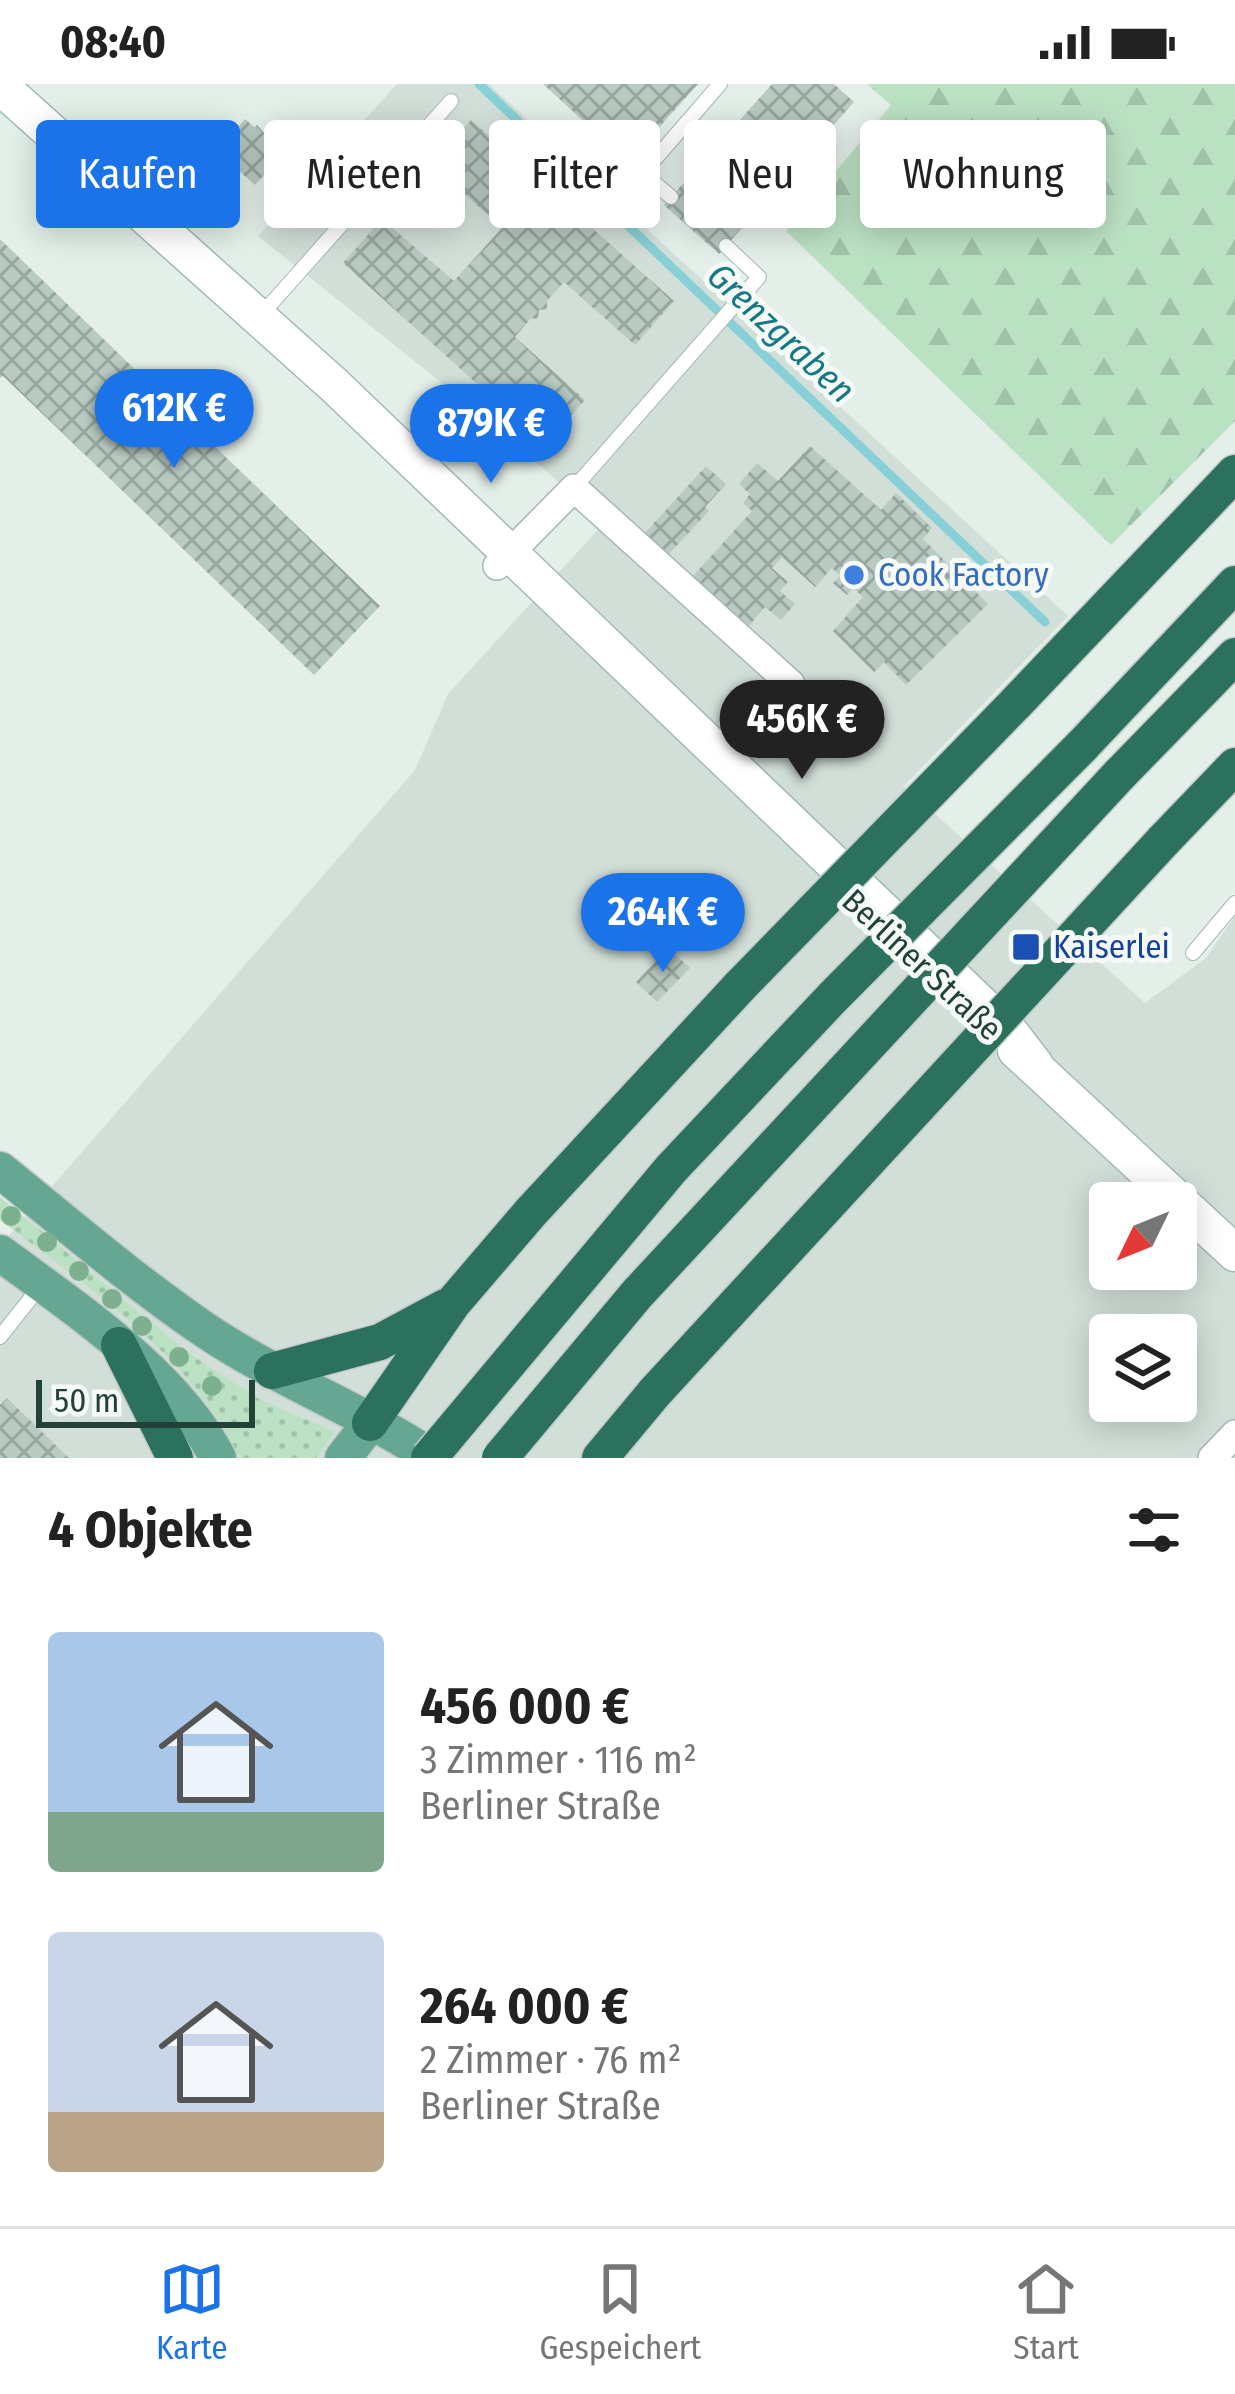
<!DOCTYPE html>
<html lang="de">
<head>
<meta charset="utf-8">
<style>
  :root { --surface:#fff; --page:#f2f2f2; --text:#222; --muted:#767676; --line:#e0e0e0; --accent:#1a73e8 }
  body { margin:0; font-family:"Fira Sans Condensed",sans-serif; background:var(--page); color:var(--text); height:100vh; display:flex; flex-direction:column; font-size:45px; white-space:nowrap }
  * { box-sizing:border-box; margin:0 }
  p { font-size:39px; color:var(--muted) }
  .icon { flex:none; width:66px; height:66px; fill:none; stroke:currentColor; stroke-width:2; stroke-linecap:round; stroke-linejoin:round }
  .map { position:relative; height:1374px; overflow:hidden }
  .side { display:flex; flex-direction:column; background:var(--surface); flex:1 }
  .side>* { flex:none }
  .guide { position:absolute; left:36px; top:36px; width:1164px; height:108px; display:flex; gap:24px }
  .needle { width:78px; rotate:227deg }
  .tools { position:absolute; left:1089px; top:1098px; display:grid; gap:24px }
  .tools a { display:grid; place-items:center; width:108px; height:108px; border-radius:12px; background:var(--surface); box-shadow:0 6px 30px #0003; font-size:60px }
  .scale { position:absolute; left:36px; bottom:30px; width:219px; box-sizing:border-box; padding-left:12px; border:6px solid #224237; border-top:0; font-size:33px; line-height:42px; white-space:nowrap; color:#224237; -webkit-text-stroke:9px #f5faf7; paint-order:stroke }
  .price { position:absolute; translate:-50% -102px; padding:0 27px; border-radius:42px; background:var(--accent); color:#fff; font-size:39px; line-height:78px; filter:drop-shadow(0 3px 6px #0008) }
  .price::after { content:''; position:absolute; left:50%; top:72px; width:36px; height:27px; margin-left:-18px; background:inherit; clip-path:polygon(0 0,100% 0,50% 100%) }
  .price.selected { background:#222; color:#fff }
  ul { padding:0; list-style:none }
  li { display:flex; align-items:center; gap:36px; height:300px; padding:0 48px }
  li span { display:grid; place-items:center; flex:none; width:336px; height:240px; border-radius:12px; color:#555 }
  li>.icon { margin-inline-start:auto }
  span .icon { width:144px; height:144px; fill:#fffc; stroke-width:1 }
  li b { font-size:51px }
  h2 { display:flex; justify-content:space-between; align-items:center; height:144px; padding:0 48px; font-size:51px }
  .tag { padding:0 42px; border-radius:12px; background:var(--surface); box-shadow:0 6px 30px #0003; font-size:42px; line-height:108px }
  .tag.selected { background:var(--accent); color:#fff }
  .status { display:flex; justify-content:space-between; align-items:center; height:84px; padding:0 60px; background:var(--surface); direction:ltr }
  .status svg { height:33px; fill:currentColor }
  .dock { display:flex; justify-content:space-around; align-items:center; height:168px; border-top:3px solid var(--line); background:var(--surface); font-size:33px; color:var(--muted) }
  .dock a { display:grid; justify-items:center; gap:6px }
  .dock .selected { color:var(--accent) }
  .map>svg:first-child { display:block }
</style>
</head>
<body>
<div class="status"><b>08:40</b><svg viewBox="0 0 49 12"><path d="M0 12V9h3v3zM5 12V6h3v6zM10 12V3h3v9zM15 12V0h3v12zM26 1h20v11H26zM47 4h2v5h-2z"/></svg></div>
<div class="map">
<svg width="1235" height="1374" viewBox="0 0 1235 1374">
  <defs>
    <pattern id="grass-dots" width="8" height="8" patternUnits="userSpaceOnUse" patternTransform="scale(3)"><rect width="8" height="8" fill="#bbe1c3"/><path d="M2 2h.1M6 6h.1" fill="none" stroke="#a0c2a8" stroke-width="1.8" stroke-linecap="round"/></pattern>
    <pattern id="forest-firs" width="22" height="20" patternUnits="userSpaceOnUse" patternTransform="scale(3)"><rect width="22" height="20" fill="#bbe1c3"/><path d="M5 1l3.5 6h-7zM16 11l3.5 6h-7z" fill="#a0c2a8"/></pattern>
    <pattern id="building-cross-hatch" width="8" height="8" patternUnits="userSpaceOnUse" patternTransform="scale(3)"><rect width="8" height="8" fill="#b9cac2"/><path d="M0 0l8 8M0 8l8-8" fill="none" stroke="#96a69e"/></pattern>
  </defs>
  <rect width="100%" height="100%" fill="#e4efe9"/>
  <path fill="#d2dfd8" fill-rule="evenodd" d="M397 0H489L1068 532 904 702 1145 919 1206 874 1235 832V1374H0V1162L415 686 448 610 604 439 497 343 258 152ZM1110 1119H1176V1185H1110ZM1110 1251H1176V1317H1110Z"/>
  <path fill="url(#grass-dots)" d="M0 1113 187 1268 259 1315 335 1348 316 1374H240C191 1272 88 1202 0 1136Z"/>
  <path fill="url(#forest-firs)" d="M867 0H1235V337L1111 461 786 147 891 21Z"/>
  <g fill="none" stroke-linecap="round" stroke-linejoin="round">
    <path stroke="#88d0d7" stroke-width="9" d="M479 0 1045 538"/>
  </g>
  <path fill="url(#building-cross-hatch)" d="M543 0H698L628 78Z
    M772 0H834L854 18 719 170 664 121Z
    M245 35 254 43 257 41 283 70 255 101 217 67Z
    M471 36 674 217 635 261 564 198 547 217V225L539 226 538 235 531 234 515 253 585 316 545 361 343 179 382 135 454 197 502 144 432 80Z
    M0 155 380 522 314 591 3 292 0 294Z
    M810 362 881 426 896 409 932 444 923 455 988 520 906 601 884 578 874 588 833 547 863 513 853 504 847 511 833 499 840 492 832 484 815 503 782 473 772 484 788 498 780 507 795 520 781 536 765 523 748 543 692 493 752 427 743 419 750 410 739 400 757 379 778 397Z
    M706 382 726 400 705 423 709 427 668 471 644 450Z
    M668 864 690 884 657 918 636 898Z
    M7 1314 69 1374H0V1321Z"/>
  <g fill="none" stroke-linecap="round" stroke-linejoin="round">
    <g stroke="#a6b8b0" stroke-width="16">
      <path id="lane" d="M671 113 643 89 720 0
        M262 230 451 17
        M574 404 759 193 726 162
        M1193 869 1235 819
        M0 1253 42 1200"/>
    </g>
    <g stroke="#a6b8b0" stroke-width="30">
      <path id="street" d="M497 482 574 404 791 600
        M1212 1374 1235 1350"/>
    </g>
    <g stroke="#a1bbb1" stroke-width="39">
      <path id="secondary" d="M0 2 334 301 1008 946 1035 981
        M1016 966 1235 1169"/>
    </g>
    <g stroke="#c1cac7" stroke-width="39">
      <path id="primary" d="M0 1086C66 1139 132 1196 202 1244 275 1294 359 1325 433 1374
        M0 1169C74 1224 175 1290 218 1374
        M343 1374 370 1339"/>
    </g>
    <g stroke="#c1cac7" stroke-width="39">
      <path id="highway" d="M1015 620 1235 389
        M1082 662 1235 500
        M1120 690 1235 572
        M1163 757 1235 682
        M119 1261 175 1374
        M272 1287 380 1258 445 1223
        M370 1339 453 1219 531 1128 741 901
        M600 1374 655 1308"/>
    </g>
    <use href="#lane" stroke="#fff" stroke-width="14"/>
    <use href="#street" stroke="#fff" stroke-width="27"/>
    <use href="#secondary" stroke="#fff" stroke-width="36"/>
    <use href="#primary" stroke="#65a792" stroke-width="36"/>
    <use href="#highway" stroke="#2b715e" stroke-width="36"/>
    <g stroke="#c1cac7" stroke-width="39" stroke-linecap="butt">
      <path id="highway-bridge" d="M741 901 1015 620
        M655 1308 1163 757
        M429 1374 671 1085 832 914 1082 662
        M500 1374 637 1210 1120 690"/>
    </g>
    <use href="#highway-bridge" stroke="#2b715e" stroke-width="36"/>
  </g>
  <g fill="#7db08e">
    <circle cx="11" cy="1132" r="10"/>
    <circle cx="47" cy="1158" r="10"/>
    <circle cx="79" cy="1187" r="10"/>
    <circle cx="112" cy="1215" r="10"/>
    <circle cx="142" cy="1242" r="10"/>
    <circle cx="179" cy="1273" r="10"/>
    <circle cx="212" cy="1302" r="10"/>
  </g>
  <circle fill="#3f7fe0" stroke="#f5faf7" stroke-width="4.5" cx="854" cy="491" r="12"/>
  <rect fill="#1a4fb4" stroke="#f5faf7" stroke-width="4.5" x="1011" y="848" width="30" height="30" rx="6"/>
  <g text-anchor="middle" dominant-baseline="central" stroke-width="10" stroke-linejoin="round" paint-order="stroke">
    <g font-size="33" fill="#366cbe" stroke="#f5faf7" text-anchor="start">
      <text x="878" y="491">Cook Factory</text>
    </g>
    <g font-size="33" fill="#164399" stroke="#f5faf7" text-anchor="start">
      <text x="1053" y="863">Kaiserlei</text>
    </g>
    <g font-size="33" fill="#224237" stroke="#f5faf7">
      <text transform="translate(922 881) rotate(43)">Berliner Straße</text>
    </g>
    <g font-size="36" font-style="italic" fill="#167884" stroke="#f5faf7">
      <text transform="translate(781 249) rotate(43)">Grenzgraben</text>
    </g>
  </g>
</svg>
<div class="tools">
<a><svg class="needle" viewBox="-14 -14 28 28"><path d="M0-13l5 13h-10z" fill="#e53935"/><path d="M0 13l5-13h-10z" fill="#767676"/></svg></a>
<a><svg class="icon" aria-label="layers" viewBox="0 0 24 24"><path d="M12 4l9 5-9 5-9-5zM3 14l9 5 9-5"/></svg></a>
</div>
<div class="scale">50 m</div>
<b class="price" style="left:174px;top:387px">612K €</b>
<b class="price" style="left:491px;top:402px">879K €</b>
<b class="price selected" style="left:802px;top:698px">456K €</b>
<b class="price" style="left:663px;top:891px">264K €</b>
<div class="guide">
<a class="tag selected">Kaufen</a>
<a class="tag">Mieten</a>
<a class="tag">Filter</a>
<a class="tag">Neu</a>
<a class="tag">Wohnung</a>
</div>
</div>
<section class="side">
<h2>4 Objekte<svg class="icon" aria-label="filters" viewBox="0 0 24 24"><path d="M4 7h16M4 17h16"/><circle cx="9" cy="7" r="2"/><circle cx="15" cy="17" r="2"/></svg></h2>
<ul>
<li><span style="background:linear-gradient(#a9c7e8 75%,#7fa58c 0)"><svg class="icon" aria-label="home" viewBox="0 0 24 24"><path d="M3 11l9-7 9 7M6 9v11h12V9"/></svg></span><div><b>456 000 €</b><p>3 Zimmer · 116 m²</p><p>Berliner Straße</p></div></li>
<li><span style="background:linear-gradient(#c9d6e8 75%,#b9a48a 0)"><svg class="icon" aria-label="home" viewBox="0 0 24 24"><path d="M3 11l9-7 9 7M6 9v11h12V9"/></svg></span><div><b>264 000 €</b><p>2 Zimmer · 76 m²</p><p>Berliner Straße</p></div></li>
</ul>
</section>
<nav class="dock">
<a class="selected"><svg class="icon" aria-label="map" viewBox="0 0 24 24"><path d="M3 6l6-2 6 2 6-2v14l-6 2-6-2-6 2zM9 4v14M15 6v14"/></svg>Karte</a>
<a><svg class="icon" aria-label="saved" viewBox="0 0 24 24"><path d="M7 4h10v16l-5-4-5 4z"/></svg>Gespeichert</a>
<a><svg class="icon" aria-label="home" viewBox="0 0 24 24"><path d="M3 11l9-7 9 7M6 9v11h12V9"/></svg>Start</a>
</nav>
</body>
</html>
